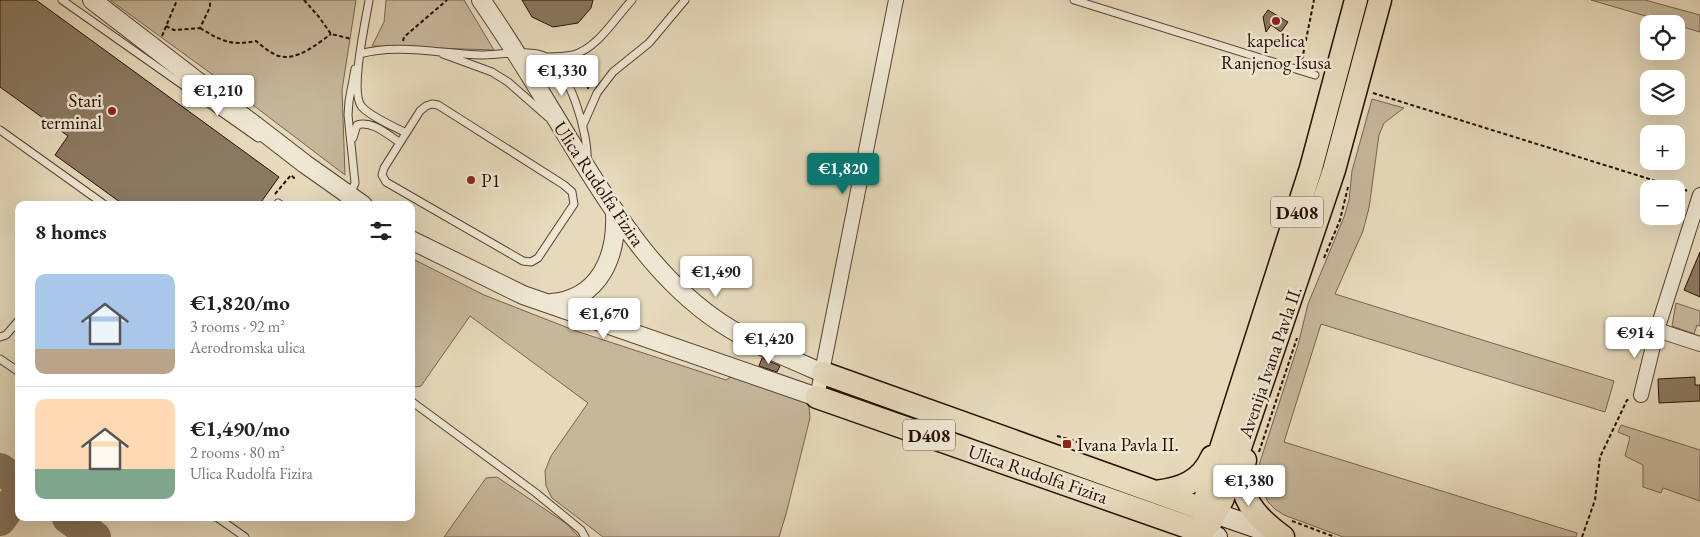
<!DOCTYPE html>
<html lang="en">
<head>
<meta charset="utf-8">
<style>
  :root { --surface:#fff; --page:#f2f2f2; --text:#222; --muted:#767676; --line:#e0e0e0; --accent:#0f766e }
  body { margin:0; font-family:"EB Garamond",serif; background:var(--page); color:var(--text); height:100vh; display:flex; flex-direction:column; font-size:19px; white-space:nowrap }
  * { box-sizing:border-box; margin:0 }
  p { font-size:16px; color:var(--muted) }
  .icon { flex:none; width:28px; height:28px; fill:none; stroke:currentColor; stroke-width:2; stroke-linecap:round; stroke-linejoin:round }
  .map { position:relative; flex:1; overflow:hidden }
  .side { position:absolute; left:15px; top:201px; width:400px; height:320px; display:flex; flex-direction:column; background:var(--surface); border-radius:10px; box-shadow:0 5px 20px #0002 }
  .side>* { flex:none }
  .fabs { position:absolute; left:1640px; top:15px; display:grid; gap:10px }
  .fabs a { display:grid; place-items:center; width:45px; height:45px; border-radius:10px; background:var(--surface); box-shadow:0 5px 20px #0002; font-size:25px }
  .price { position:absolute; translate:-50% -42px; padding:0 11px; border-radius:5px; background:#fff; color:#222; font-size:16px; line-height:32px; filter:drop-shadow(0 1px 2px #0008) }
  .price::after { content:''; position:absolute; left:50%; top:30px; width:15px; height:11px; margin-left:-8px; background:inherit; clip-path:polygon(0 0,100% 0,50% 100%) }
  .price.selected { background:var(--accent); color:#fff }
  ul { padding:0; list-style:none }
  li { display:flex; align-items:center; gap:15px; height:125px; padding:0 20px }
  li+li { border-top:1px solid var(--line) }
  li span { display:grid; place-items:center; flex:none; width:140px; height:100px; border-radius:10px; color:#555 }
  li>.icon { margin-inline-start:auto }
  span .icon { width:60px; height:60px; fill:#fffc; stroke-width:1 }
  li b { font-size:21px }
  h2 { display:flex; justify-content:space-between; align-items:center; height:60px; padding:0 20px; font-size:21px }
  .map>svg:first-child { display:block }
</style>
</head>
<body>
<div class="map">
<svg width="1700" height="537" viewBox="0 0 1700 537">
  <rect width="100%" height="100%" fill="#e6dabb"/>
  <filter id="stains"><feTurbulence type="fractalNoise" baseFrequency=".004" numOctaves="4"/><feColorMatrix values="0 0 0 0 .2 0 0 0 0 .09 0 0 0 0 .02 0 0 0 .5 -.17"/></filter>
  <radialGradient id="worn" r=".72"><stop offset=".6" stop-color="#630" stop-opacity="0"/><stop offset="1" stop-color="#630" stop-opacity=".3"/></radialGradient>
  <path fill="#c6b79b" stroke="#76634e" d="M110 0H356L342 90 345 175 220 80Z
    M386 0H464L494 50 372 46 384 22Z
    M1591 0H1645L1700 15V32Z
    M1372 99 1404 108 1384 123 1379 135 1369 208 1363 231 1335 294 1614 381 1605 412 1321 324 1284 442 1577 533 1576 537H1343L1284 515 1275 509 1268 502 1260 485 1258 469 1260 462 1298 345 1308 304 1344 217 1349 200 1352 171Z
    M411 258 484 295 576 331 726 380 735 374 807 398 809 405 810 418 786 514 779 537H603L552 498 546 486 545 471 551 456 588 403 470 316 421 386 415 387 411 385Z
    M1676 303 1700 311V326L1697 325 1694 334 1672 326Z
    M1621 425 1700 450V501L1663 488 1661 493 1643 487V465L1625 456 1630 437 1618 432Z
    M497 477 567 524 579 537H444L486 478Z"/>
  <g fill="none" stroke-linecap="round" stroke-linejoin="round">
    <path stroke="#86745e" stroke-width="32" d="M0 469 19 482
      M68 518 95 537
      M0 520 19 493"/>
  </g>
  <path fill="#8a7961" stroke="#270f00" d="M0 0H36L279 177 259 205H124L55 155 68 136 0 87Z
    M522 0H593L591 8 578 23 553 27 532 17Z
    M1268 10 1288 22 1281 32 1271 25 1266 32 1263 17Z
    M1700 252V297L1684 290Z
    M762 358 780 366 777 372 759 366Z
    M1695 377V385H1700V401L1659 403 1658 379Z"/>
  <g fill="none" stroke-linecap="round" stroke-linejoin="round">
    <g stroke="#57422f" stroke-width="9">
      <path id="service" d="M62 0 258 138
        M369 0C366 20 349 93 362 107 371 117 393 126 406 133
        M1074 0 1315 75
        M360 54C395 43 444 54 481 55 499 55 531 49 546 57 570 69 589 136 587 161
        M443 54 492 72 508 82 548 117
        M546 57C555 57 564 57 573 55 598 48 615 18 632 0
        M432 104 438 105 564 185 572 192 574 204 538 258 531 262 523 261 386 182 382 175 384 168 420 111 426 106Z
        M583 125 597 93 613 72 649 43 685 0
        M0 130 105 205
        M353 138 357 125C372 120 388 135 399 142
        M278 203 281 205
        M342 205 350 195 355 183 348 115 349 101 355 69
        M0 337 6 335 19 320
        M0 359 19 372
        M411 401 536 493 581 530 585 537
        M218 518 245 537"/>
    </g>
    <g stroke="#57422f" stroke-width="16">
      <path id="minor" d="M1657 330 1700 344
        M1641 395 1657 330 1700 195
        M817 397 896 0"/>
    </g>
    <g stroke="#57422f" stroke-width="20">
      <path id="tertiary" d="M92 0 305 164 363 205
        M481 0C519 54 551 111 586 167 623 226 662 284 721 323 753 344 788 358 823 373
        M411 240 523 295 817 397
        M551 303C600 299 617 256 615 213"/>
    </g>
    <g stroke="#270f00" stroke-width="22">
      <path id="secondary" d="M1203 509 1278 535
        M1202 532 1217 537"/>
    </g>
    <g stroke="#270f00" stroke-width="25">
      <path id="primary" d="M823 373 1203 509
        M817 397 1202 532
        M1245 460C1234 496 1257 518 1283 537
        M1156 492C1181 489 1201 482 1212 457
        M1202 531 1203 509 1207 492 1311 168 1356 0
        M1202 532 1212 520 1223 498 1334 170 1380 0"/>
    </g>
    <path stroke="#270f00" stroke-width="2" stroke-dasharray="4 2.5" stroke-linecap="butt" d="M304 0 319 17 331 34 352 39
      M166 26 174 30 200 28 210 7V0
      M200 28C221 41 231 46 256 41 262 46 269 52 276 55 295 63 317 44 331 34
      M162 36 177 0
      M403 41 404 37 447 0
      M586 59 588 89
      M1302 60 1314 0
      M1373 93 1688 191
      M275 194 291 175 294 178 296 176
      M1324 258 1340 220 1348 187
      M1057 436 1075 441 1096 451
      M1259 452 1297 338
      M1292 521 1335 537
      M1582 537 1595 500 1600 457 1627 400H1629"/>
    <use href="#service" stroke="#efe7d3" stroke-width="7"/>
    <use href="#minor" stroke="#efe7d3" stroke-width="14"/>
    <use href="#tertiary" stroke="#efe7d3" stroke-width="18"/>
    <use href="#secondary" stroke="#efe7d3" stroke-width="20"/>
    <use href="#primary" stroke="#e6dabb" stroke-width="22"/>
  </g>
  <g fill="#8f2418" stroke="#efe7d3" stroke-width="2">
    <circle cx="1276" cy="21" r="5"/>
    <circle cx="112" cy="111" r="5"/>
    <circle cx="471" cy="180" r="5"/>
    <rect x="1062" y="439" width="10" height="10" rx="2.5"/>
  </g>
  <g text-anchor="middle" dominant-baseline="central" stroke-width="5" stroke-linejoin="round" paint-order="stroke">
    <g fill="#efe7d3" stroke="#63503f" stroke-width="1">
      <rect x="1271" y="196.5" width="52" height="31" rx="4"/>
      <rect x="903" y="419.5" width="52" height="31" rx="4"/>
    </g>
    <g font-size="18" font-weight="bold" fill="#270f00">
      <text x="1297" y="212">D408</text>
      <text x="929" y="435">D408</text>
    </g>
    <g font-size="19" fill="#270f00" stroke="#efe7d3" text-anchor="start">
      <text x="1276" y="40" text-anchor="middle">kapelica<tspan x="1276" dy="22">Ranjenog Isusa</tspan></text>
      <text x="102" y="100" text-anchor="end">Stari<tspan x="102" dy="22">terminal</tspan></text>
      <text x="481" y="180">P1</text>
      <text x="1077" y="444">Ivana Pavla II.</text>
    </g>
    <g font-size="19" fill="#270f00" stroke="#efe7d3">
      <text transform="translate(599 184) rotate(56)">Ulica Rudolfa Fizira</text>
      <text transform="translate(1270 362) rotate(-71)">Avenija Ivana Pavla II.</text>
      <text transform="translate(1038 474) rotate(19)">Ulica Rudolfa Fizira</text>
    </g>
  </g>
  <rect width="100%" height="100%" filter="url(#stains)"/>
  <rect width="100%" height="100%" fill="url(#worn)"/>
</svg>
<div class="fabs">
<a><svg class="icon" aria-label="locate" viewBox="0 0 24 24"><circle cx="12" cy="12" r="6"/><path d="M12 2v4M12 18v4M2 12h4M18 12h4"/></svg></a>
<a><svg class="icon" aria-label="layers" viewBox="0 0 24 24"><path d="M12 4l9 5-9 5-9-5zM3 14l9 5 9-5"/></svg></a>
<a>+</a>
<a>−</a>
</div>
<b class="price" style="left:562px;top:97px">€1,330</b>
<b class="price" style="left:218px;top:117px">€1,210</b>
<b class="price selected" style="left:843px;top:195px">€1,820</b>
<b class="price" style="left:716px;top:298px">€1,490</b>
<b class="price" style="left:604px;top:340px">€1,670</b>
<b class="price" style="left:1635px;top:359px">€914</b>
<b class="price" style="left:769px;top:365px">€1,420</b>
<b class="price" style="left:1249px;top:507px">€1,380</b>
<section class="side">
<h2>8 homes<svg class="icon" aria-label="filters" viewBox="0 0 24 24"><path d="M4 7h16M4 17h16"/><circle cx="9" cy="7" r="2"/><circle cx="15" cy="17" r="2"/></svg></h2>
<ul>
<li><span style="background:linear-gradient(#a9c7e8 75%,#b9a48a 0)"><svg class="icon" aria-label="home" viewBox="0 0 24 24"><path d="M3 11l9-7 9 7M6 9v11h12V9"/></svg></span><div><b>€1,820/mo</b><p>3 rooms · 92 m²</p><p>Aerodromska ulica</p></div></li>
<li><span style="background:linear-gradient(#ffd9b3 70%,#7fa58c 0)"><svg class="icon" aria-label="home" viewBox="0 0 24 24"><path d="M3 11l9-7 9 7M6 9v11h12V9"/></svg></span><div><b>€1,490/mo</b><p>2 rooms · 80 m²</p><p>Ulica Rudolfa Fizira</p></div></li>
</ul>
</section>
</div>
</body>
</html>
